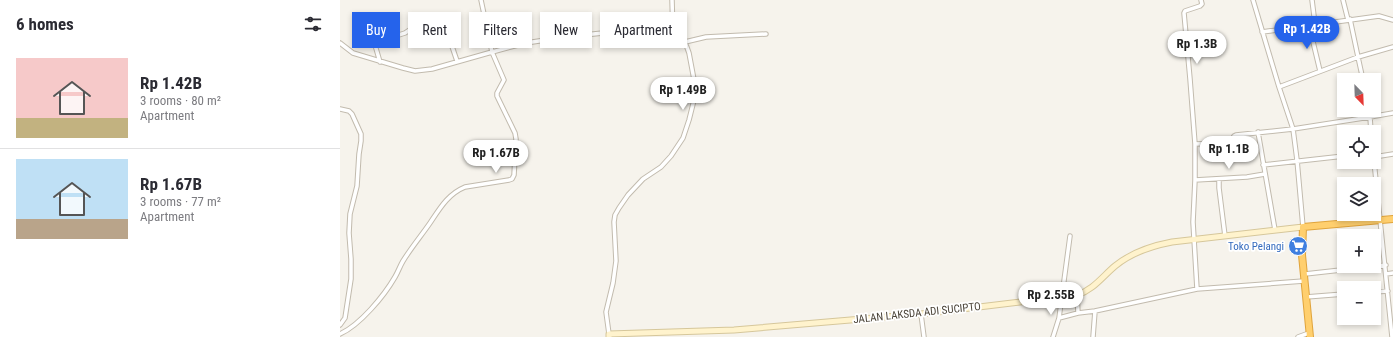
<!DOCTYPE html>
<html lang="en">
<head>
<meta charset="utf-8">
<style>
  :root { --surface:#fff; --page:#f7f7f7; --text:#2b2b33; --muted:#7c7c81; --line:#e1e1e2; --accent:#2563eb }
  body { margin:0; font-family:"Roboto Condensed",sans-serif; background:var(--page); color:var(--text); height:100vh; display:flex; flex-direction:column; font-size:15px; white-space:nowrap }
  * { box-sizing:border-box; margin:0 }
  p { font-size:13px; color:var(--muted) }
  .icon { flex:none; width:22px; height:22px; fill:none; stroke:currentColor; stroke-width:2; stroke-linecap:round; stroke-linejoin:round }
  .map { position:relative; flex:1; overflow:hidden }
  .sheet { display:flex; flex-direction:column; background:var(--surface); width:340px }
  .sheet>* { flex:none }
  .banner { position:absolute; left:12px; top:12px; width:380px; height:36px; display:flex; gap:8px }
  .needle { width:26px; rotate:157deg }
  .buttons { position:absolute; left:997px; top:73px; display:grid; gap:8px }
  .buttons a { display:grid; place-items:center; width:44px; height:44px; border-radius:0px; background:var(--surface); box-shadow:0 2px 6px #0003; font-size:20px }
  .price { position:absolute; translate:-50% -34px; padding:0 9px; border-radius:14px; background:#fff; color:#222; font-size:13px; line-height:26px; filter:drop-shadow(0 1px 2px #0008) }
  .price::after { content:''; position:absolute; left:50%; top:24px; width:12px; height:9px; margin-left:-6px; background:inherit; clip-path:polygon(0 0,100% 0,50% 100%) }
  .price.current { background:var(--accent); color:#fff }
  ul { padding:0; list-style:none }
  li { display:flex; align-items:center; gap:12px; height:100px; padding:0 16px }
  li+li { border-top:1px solid var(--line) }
  li span { display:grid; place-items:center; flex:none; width:112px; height:80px; border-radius:0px; color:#555 }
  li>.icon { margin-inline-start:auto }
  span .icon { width:48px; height:48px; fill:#fffc; stroke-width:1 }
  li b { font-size:17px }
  h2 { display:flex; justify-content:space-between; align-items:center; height:48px; padding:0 16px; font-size:17px }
  .pill { padding:0 14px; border-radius:0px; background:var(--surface); box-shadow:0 2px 6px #0003; font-size:14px; line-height:36px }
  .pill.current { background:var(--accent); color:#fff }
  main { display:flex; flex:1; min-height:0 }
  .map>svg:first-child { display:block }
</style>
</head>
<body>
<main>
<section class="sheet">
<h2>6 homes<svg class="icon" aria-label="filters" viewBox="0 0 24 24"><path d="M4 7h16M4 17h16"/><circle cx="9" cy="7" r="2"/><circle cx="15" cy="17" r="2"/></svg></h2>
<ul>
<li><span style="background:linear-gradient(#f6c9c9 75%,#c2b280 0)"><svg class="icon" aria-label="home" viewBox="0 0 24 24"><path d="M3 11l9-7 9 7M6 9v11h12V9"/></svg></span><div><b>Rp 1.42B</b><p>3 rooms · 80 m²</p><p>Apartment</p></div></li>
<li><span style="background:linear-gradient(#bfe0f5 75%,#b9a48a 0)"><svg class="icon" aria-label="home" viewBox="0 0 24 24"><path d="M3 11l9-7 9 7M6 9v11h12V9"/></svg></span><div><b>Rp 1.67B</b><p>3 rooms · 77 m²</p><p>Apartment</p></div></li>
</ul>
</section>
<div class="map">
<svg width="1053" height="337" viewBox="0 0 1053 337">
  <rect width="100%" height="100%" fill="#f6f3ec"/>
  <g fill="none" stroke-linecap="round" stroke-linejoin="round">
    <g stroke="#c2bbae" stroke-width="5.5">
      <path id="street" d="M332 0 333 34
        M913 0 939 87
        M972 0 975 24
        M1003 0 1008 20
        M1010 19 1018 57 1053 47
        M969 25 980 71
        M922 32 1039 16 1053 20
        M345 42 366 37 426 34
        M0 43 13 53 63 68 75 71 92 69 152 52 186 43 225 37 282 31 313 30 333 34 345 42 349 53 355 85 354 100 349 120 343 138 331 156 321 167 303 179 288 195 279 208 275 215 274 222 276 261 273 283 266 312 269 334
        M40 62 35 45 37 42 65 33 71 29 86 26 102 20H103L117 61
        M0 109 9 111 12 114 21 134V141L19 154 17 186 10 214 9 233 11 259V279L5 318 0 325
        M918 132 935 230
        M1031 132 1030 117 1053 113
        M855 144 850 79 844 13 845 11 860 6 862 4 861 0
        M1034 157 1053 154
        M1034 161 1052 337
        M923 165 1004 156
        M879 179V188L885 236
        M855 180 907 177 925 174
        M963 227 957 160 953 129 1030 117 1028 110
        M965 274 1046 265
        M1046 274 1053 273
        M964 281 857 289 853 222 855 180V144L889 143 891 142 894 136 896 135 953 129 939 87 1018 57 1023 80
        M1034 292 1048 291
        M737 295 738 313 755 311
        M966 297 1004 294
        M581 314 584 337
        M719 318 738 313
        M0 334C20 325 44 296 55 277 58 272 60 266 63 261 71 248 81 236 90 223 100 208 108 194 125 187L169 180 172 179 174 175 176 139 175 133 157 96V93L164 80 152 52 141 0
        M713 337 719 318 730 236
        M753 337 755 311 857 289
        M958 337 969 333"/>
    </g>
    <g stroke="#d6c79b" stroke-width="7">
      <path id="secondary" d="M269 337V334L394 330 581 314 737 295C753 290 762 277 775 266 792 252 811 246 832 242L963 227"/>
    </g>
    <g stroke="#e0a43c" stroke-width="8">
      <path id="highway" d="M970 337 962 255 963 227 1053 219"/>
    </g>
    <use href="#street" stroke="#fff" stroke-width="3.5"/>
    <use href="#secondary" stroke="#fff3cd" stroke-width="5"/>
    <use href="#highway" stroke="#ffcf6e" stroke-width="6"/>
  </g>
  <defs>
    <g id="supermarket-disc" transform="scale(1)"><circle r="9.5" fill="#3f7fe0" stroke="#fff"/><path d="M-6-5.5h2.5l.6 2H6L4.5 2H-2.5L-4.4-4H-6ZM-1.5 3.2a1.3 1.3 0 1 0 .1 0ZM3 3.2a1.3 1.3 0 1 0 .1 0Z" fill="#fff"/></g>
  </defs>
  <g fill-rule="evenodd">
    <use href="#supermarket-disc" x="958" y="246"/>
  </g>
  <g text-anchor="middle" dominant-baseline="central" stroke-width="3.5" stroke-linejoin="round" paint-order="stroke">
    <g font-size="11" fill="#366cbe" stroke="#fff" text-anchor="end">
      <text x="944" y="246">Toko Pelangi</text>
    </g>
    <g font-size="11" fill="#4b4439" stroke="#fff">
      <text transform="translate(577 313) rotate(-6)">JALAN LAKSDA ADI SUCIPTO</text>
    </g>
  </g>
</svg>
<div class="buttons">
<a><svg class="needle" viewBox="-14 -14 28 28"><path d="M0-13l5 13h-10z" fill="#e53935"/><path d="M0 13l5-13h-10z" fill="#7c7c81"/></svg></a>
<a><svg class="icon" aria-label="locate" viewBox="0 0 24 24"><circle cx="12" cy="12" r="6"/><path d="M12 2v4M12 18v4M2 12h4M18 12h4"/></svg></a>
<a><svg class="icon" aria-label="layers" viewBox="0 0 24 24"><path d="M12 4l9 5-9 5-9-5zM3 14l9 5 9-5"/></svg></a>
<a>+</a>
<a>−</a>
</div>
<b class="price current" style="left:967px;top:50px">Rp 1.42B</b>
<b class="price" style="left:857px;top:65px">Rp 1.3B</b>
<b class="price" style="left:343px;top:111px">Rp 1.49B</b>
<b class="price" style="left:889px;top:170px">Rp 1.1B</b>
<b class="price" style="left:156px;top:174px">Rp 1.67B</b>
<b class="price" style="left:711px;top:316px">Rp 2.55B</b>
<div class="banner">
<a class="pill current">Buy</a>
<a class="pill">Rent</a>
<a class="pill">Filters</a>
<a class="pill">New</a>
<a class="pill">Apartment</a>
</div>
</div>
</main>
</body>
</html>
